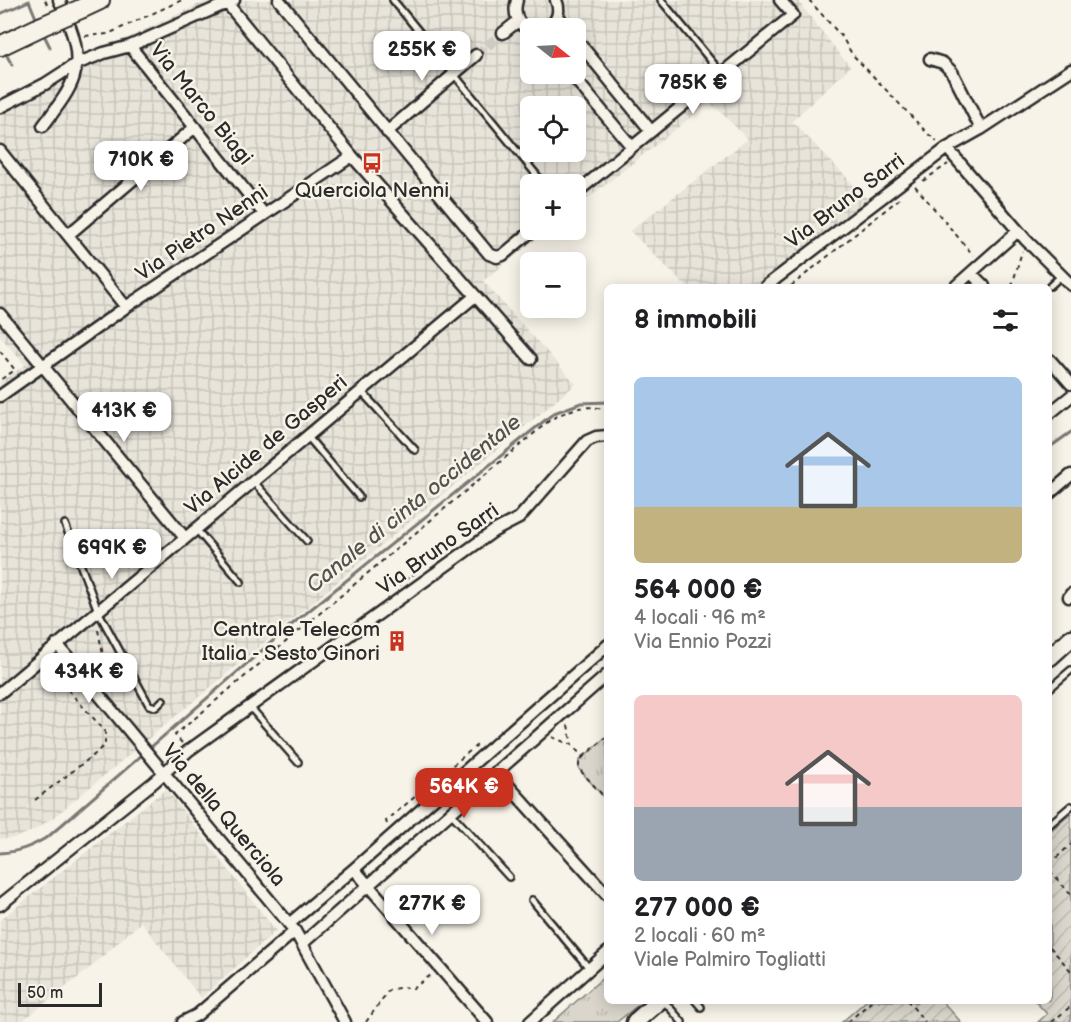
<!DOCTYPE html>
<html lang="it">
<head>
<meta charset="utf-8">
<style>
  :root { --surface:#fff; --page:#f6f6f6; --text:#202124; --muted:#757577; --accent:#c8321e }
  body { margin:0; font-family:"Balsamiq Sans",sans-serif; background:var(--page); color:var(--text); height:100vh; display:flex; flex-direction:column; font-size:22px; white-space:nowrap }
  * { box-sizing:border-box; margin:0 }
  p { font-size:20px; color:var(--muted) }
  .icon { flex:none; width:33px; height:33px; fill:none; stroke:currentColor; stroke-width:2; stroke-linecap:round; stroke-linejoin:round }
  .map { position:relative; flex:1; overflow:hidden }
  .side { position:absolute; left:604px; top:284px; width:448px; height:720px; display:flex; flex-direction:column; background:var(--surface); border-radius:9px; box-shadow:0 3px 15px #0003 }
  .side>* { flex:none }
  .needle { width:39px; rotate:108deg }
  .buttons { position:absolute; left:520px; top:18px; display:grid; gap:12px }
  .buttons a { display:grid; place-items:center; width:66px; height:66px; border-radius:9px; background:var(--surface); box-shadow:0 3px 15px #0003; font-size:30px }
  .scale { position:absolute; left:18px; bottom:15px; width:84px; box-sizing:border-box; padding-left:6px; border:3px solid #2b2b2b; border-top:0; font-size:16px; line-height:21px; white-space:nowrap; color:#2b2b2b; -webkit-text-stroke:4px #f7f3e8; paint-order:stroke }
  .price { position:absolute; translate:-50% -51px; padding:0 14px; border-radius:12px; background:#fff; color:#222; font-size:20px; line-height:39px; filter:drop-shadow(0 2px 3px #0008) }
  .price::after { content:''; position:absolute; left:50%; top:36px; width:18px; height:14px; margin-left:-9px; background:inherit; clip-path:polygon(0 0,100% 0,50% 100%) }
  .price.on { background:var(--accent); color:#fff }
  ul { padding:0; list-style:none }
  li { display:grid; align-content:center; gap:12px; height:318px; padding:0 30px }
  li span { display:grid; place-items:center; height:186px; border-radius:9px; color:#555 }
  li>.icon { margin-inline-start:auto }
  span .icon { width:108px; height:108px; fill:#fffc; stroke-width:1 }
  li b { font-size:26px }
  h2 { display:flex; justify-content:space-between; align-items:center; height:72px; padding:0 30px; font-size:26px }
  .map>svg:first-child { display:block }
</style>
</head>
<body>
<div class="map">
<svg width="1071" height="1022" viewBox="0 0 1071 1022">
  <defs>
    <pattern id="industrial-grid" width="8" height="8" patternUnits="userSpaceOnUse" patternTransform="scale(1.5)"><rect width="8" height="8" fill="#e8e4da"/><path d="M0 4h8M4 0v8" fill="none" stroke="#c7c4bb"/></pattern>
    <pattern id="grass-tufts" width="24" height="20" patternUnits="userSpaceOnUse" patternTransform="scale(1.5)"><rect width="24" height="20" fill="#dad6cc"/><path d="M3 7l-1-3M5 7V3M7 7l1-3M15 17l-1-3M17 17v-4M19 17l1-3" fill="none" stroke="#bbb8af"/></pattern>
    <pattern id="garden-furrows" width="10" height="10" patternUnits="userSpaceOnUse" patternTransform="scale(1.5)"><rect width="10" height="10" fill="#dad6cc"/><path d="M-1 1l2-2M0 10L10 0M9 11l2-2" fill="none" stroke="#bbb8af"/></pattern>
  </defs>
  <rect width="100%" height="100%" fill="#f7f3e8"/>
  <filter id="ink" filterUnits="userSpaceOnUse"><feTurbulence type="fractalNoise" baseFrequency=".0167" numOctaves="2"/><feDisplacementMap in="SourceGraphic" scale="12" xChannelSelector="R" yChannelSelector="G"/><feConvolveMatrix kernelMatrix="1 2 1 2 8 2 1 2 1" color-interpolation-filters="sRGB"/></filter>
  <g filter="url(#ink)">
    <path fill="url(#industrial-grid)" fill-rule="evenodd" d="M208 0H797L850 67 792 121 878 210 762 286H686L630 231 748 139 710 102 576 208V184H531V230H548L483 281 576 384 53 818 33 831 14 838 0 839V382L25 365 0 336V98ZM531 28H576V74H531ZM531 106H576V152H531Z
      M166 789 276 931 201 998 141 922 85 972 21 1022H0V920Z"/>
    <path fill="url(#grass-tufts)" stroke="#82807c" stroke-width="1.5" d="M607 736V801L579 769V761Z
      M607 974 608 1000 643 1001 617 1022H553Z"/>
    <path fill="url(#garden-furrows)" stroke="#82807c" stroke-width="1.5" d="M1071 814V1020L1069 1022H1038L1047 1014 1035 1001 1050 1000V831Z
      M866 1001H912L915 1003 919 1001H942L961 1022H842Z"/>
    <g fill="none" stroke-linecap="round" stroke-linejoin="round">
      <path stroke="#7a7874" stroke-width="3" d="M0 14 29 1 36 18
        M45 37 50 47
        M6 54 12 65
        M1050 447 1071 432
        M0 853C19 852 33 846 49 836L290 626 554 413 581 403 608 402"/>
      <path stroke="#cecbc2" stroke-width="10" stroke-dasharray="10 5" stroke-linecap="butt" d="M476 55 503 33"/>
      <g stroke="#2b2b2b" stroke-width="10">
        <path id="lane" d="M393 0 544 184
          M661 0 722 74
          M1050 286 1061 276
          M361 391 415 450
          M308 437 359 497
          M253 481 307 541
          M65 524 98 611 149 705 156 707 163 700
          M196 529 241 582
          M1050 688 1071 670
          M250 707 298 762
          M450 812 509 877
          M1050 824 1071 806
          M532 900 589 968
          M695 1000 701 1007
          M664 1001 682 1022"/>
      </g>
      <g stroke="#2b2b2b" stroke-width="15">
        <path id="street" d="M59 0 61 4
          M279 0 489 254 497 257 503 255 533 230
          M517 0C513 13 517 26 531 30
          M227 3 352 156 531 359
          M558 16 567 28
          M547 28C557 22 561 12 556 0
          M503 33 518 21
          M576 39 651 131
          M130 46 264 214
          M930 59 943 63 952 72 981 129
          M571 74 632 147
          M0 107 45 84 76 64 104 53 130 46 234 0
          M43 126C69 91 87 72 70 27
          M387 132 476 55
          M947 148 1026 240 1071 285
          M0 151 126 307
          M576 193 793 15 780 0
          M68 235 195 127
          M971 273 984 286
          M766 286 947 148 981 129 1071 70
          M956 286 1018 231
          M0 314 185 538
          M1050 360 1071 384
          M0 396 126 307 352 156
          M1050 413 1071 396
          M1050 493 1071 475
          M1069 597 1071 594
          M57 644 295 931 345 1022
          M0 693 474 297
          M496 772 608 896
          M354 869 487 1022
          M0 905 154 782 188 751 494 531 519 518 587 441 596 437 608 436
          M289 924 354 869 608 645
          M303 943 608 674
          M183 1022 197 1015 295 931
          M530 1022 608 952"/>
      </g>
      <g stroke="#2b2b2b" stroke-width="21">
        <path id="secondary" d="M1050 657 1071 638
          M635 1022 660 1000"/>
      </g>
      <g stroke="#2b2b2b" stroke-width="22">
        <path id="primary" d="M83 8 100 0
          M0 46 42 26"/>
      </g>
      <path stroke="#2b2b2b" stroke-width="2" stroke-dasharray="4.5 4.5" stroke-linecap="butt" d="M45 0 49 8
        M809 0 842 37 852 54 928 134 937 141
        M85 36 108 34 182 0
        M923 181 948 164
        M915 186 973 255
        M791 286 899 199
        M1012 286 1022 251
        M0 351 15 370 0 380
        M400 586 399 584 417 572
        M98 630 110 690
        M568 725 572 745
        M552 737 572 745 583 757 579 761V769L608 801
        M182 743 175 735 550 420C572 408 583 404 608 410
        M583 757 608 736
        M35 800 95 754 105 744V731L59 680 53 662
        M387 824 386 821 477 745
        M1050 864 1071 844
        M1050 871 1071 895
        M1050 947 1071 971
        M907 1000 925 1022
        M366 1022 389 990 403 987 412 989 431 975
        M848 1022 873 1000
        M1052 1022 1071 1006"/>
      <use href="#lane" stroke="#f7f3e8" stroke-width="5"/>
      <use href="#street" stroke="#f7f3e8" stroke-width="10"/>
      <use href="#secondary" stroke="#f7f3e8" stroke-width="16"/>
      <use href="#primary" stroke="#f7f3e8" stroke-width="18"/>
      <g stroke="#2b2b2b" stroke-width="22" stroke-linecap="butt">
        <path id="primary-bridge" d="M42 26 83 8"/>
      </g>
      <use href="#primary-bridge" stroke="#f7f3e8" stroke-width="18"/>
    </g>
  </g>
  <defs>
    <g id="bus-bare" transform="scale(1.62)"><path d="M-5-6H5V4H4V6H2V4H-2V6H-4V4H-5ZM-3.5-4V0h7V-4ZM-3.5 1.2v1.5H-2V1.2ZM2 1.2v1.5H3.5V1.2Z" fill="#c8321e" stroke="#f7f3e8" stroke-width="2.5" paint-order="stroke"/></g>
    <g id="building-bare" transform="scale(1.62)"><path d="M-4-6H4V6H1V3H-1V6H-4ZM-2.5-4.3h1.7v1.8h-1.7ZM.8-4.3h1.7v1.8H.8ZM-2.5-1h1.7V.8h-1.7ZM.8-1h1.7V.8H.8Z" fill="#c8321e" stroke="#f7f3e8" stroke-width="2.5" paint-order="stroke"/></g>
  </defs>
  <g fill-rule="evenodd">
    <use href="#bus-bare" x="372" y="163"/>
    <use href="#building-bare" x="397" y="641"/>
  </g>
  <g text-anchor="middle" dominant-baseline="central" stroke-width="5" stroke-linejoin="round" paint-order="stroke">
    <g font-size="21" fill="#2b2b2b" stroke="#f7f3e8">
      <text transform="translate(201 104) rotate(51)">Via Marco Biagi</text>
      <text transform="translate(845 201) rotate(-37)">Via Bruno Sarri</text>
      <text transform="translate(202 233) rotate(-34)">Via Pietro Nenni</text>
      <text transform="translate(266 445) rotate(-40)">Via Alcide de Gasperi</text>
      <text transform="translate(438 549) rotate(-35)">Via Bruno Sarri</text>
      <text transform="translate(224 815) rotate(50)">Via della Querciola</text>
    </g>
    <g font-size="21" fill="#2b2b2b" stroke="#f7f3e8">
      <text x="372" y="190">Querciola Nenni</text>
      <text x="380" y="629" text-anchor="end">Centrale Telecom<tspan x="380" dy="24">Italia - Sesto Ginori</tspan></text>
    </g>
    <g font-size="22" font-style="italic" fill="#53524f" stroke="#f7f3e8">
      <text transform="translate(414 504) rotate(-39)">Canale di cinta occidentale</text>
    </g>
  </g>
</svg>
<div class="buttons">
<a><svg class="needle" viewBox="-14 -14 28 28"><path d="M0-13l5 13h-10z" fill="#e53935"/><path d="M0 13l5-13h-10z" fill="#757577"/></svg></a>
<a><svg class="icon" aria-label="locate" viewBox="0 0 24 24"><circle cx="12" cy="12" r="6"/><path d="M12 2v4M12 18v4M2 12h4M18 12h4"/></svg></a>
<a>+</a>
<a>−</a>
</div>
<div class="scale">50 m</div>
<b class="price" style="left:422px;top:82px">255K €</b>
<b class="price" style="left:693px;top:115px">785K €</b>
<b class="price" style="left:141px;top:192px">710K €</b>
<b class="price" style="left:124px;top:443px">413K €</b>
<b class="price" style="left:112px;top:580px">699K €</b>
<b class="price" style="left:89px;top:704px">434K €</b>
<b class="price on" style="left:464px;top:819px">564K €</b>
<b class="price" style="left:432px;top:936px">277K €</b>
<section class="side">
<h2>8 immobili<svg class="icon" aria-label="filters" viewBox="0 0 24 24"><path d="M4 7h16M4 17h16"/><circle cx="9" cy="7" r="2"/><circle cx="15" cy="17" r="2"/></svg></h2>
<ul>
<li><span style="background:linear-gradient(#a9c7e8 70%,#c2b280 0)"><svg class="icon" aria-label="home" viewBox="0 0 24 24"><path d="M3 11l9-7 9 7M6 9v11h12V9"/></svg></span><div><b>564 000 €</b><p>4 locali · 96 m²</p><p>Via Ennio Pozzi</p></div></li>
<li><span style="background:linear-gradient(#f6c9c9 60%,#9aa5b1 0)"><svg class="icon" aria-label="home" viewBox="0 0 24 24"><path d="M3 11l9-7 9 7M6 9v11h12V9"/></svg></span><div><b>277 000 €</b><p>2 locali · 60 m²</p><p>Viale Palmiro Togliatti</p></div></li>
</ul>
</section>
</div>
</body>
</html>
